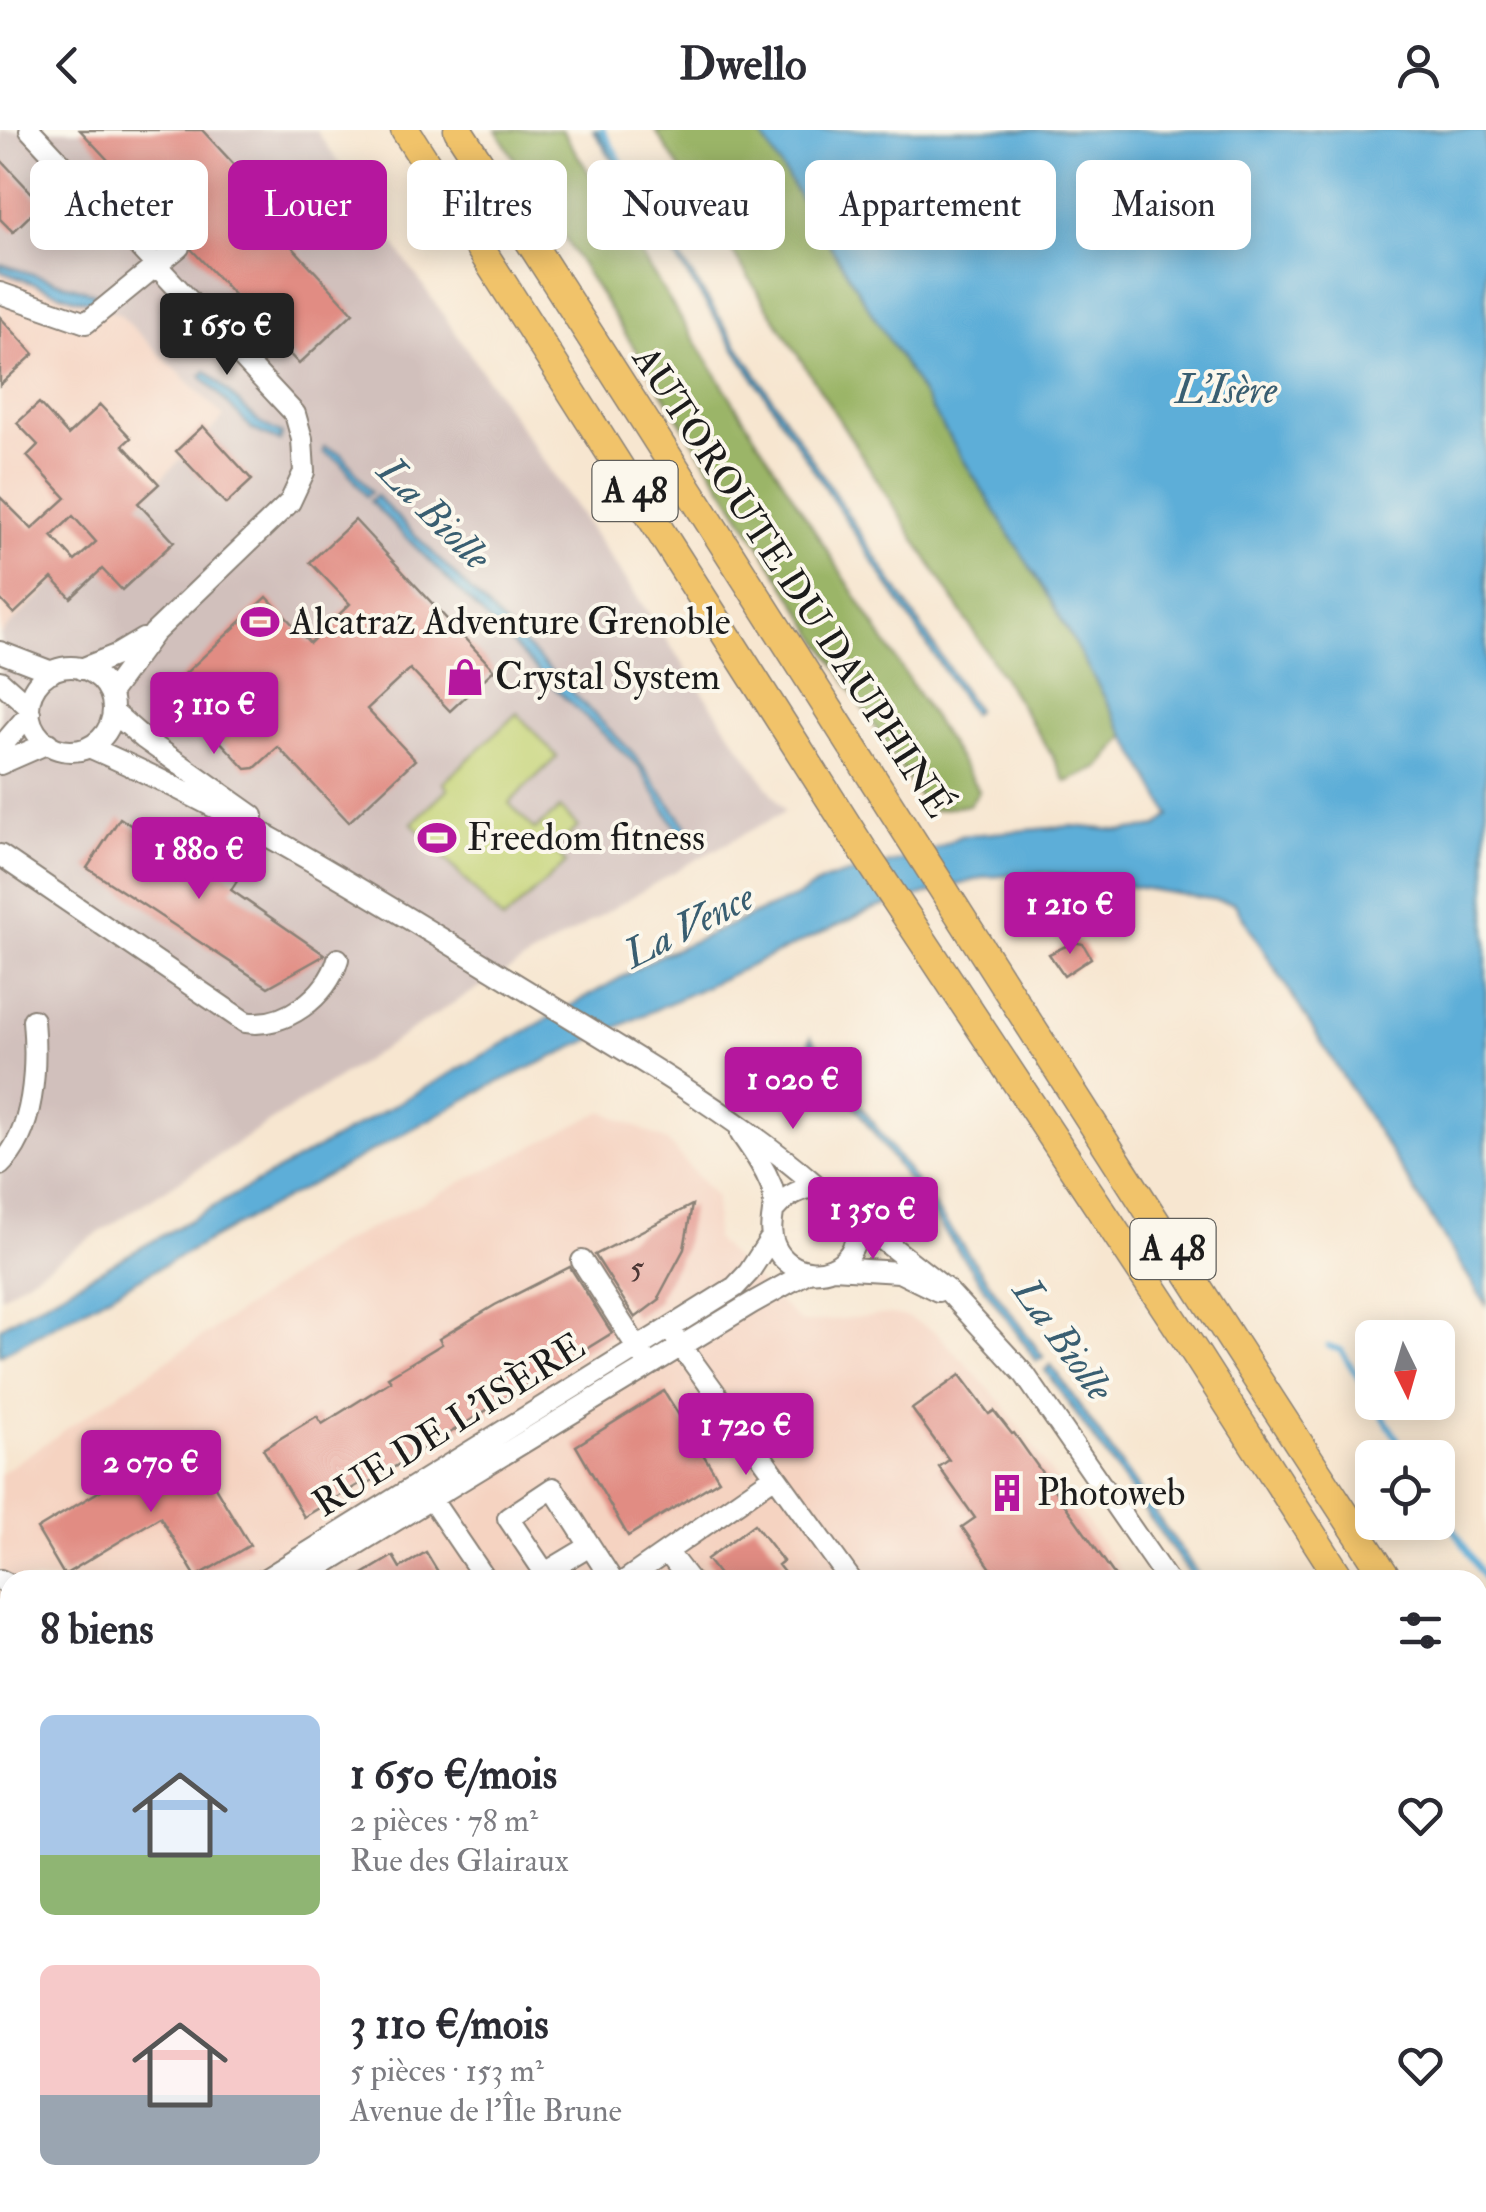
<!DOCTYPE html>
<html lang="fr">
<head>
<meta charset="utf-8">
<style>
  :root { --surface:#fff; --page:#f7f7f7; --text:#2b2b33; --muted:#7c7c81; --accent:#b5179e }
  body { margin:0; font-family:"IM FELL Double Pica",serif; background:var(--page); color:var(--text); height:100vh; display:flex; flex-direction:column; font-size:38px; white-space:nowrap }
  * { box-sizing:border-box; margin:0 }
  p { font-size:32px; color:var(--muted) }
  .icon { flex:none; width:55px; height:55px; fill:none; stroke:currentColor; stroke-width:2; stroke-linecap:round; stroke-linejoin:round }
  .map { position:relative; flex:1; overflow:hidden }
  .drawer { position:absolute; left:0px; top:1440px; width:1488px; height:642px; display:flex; flex-direction:column; background:var(--surface); border-radius:30px 30px 0 0; box-shadow:0 5px 25px #0003 }
  .drawer>* { flex:none }
  .banner { position:absolute; left:30px; top:30px; width:1428px; height:90px; display:flex; gap:20px }
  .needle { width:65px; rotate:175deg }
  .buttons { position:absolute; left:1355px; top:1190px; display:grid; gap:20px }
  .buttons a { display:grid; place-items:center; width:100px; height:100px; border-radius:15px; background:var(--surface); box-shadow:0 5px 25px #0003; font-size:50px }
  .price { position:absolute; translate:-50% -85px; padding:0 22px; border-radius:10px; background:var(--accent); color:#fff; font-size:32px; line-height:65px; filter:drop-shadow(0 2px 5px #0008) }
  .price::after { content:''; position:absolute; left:50%; top:60px; width:30px; height:22px; margin-left:-15px; background:inherit; clip-path:polygon(0 0,100% 0,50% 100%) }
  .price.active { background:#222; color:#fff }
  ul { padding:0; list-style:none }
  li { display:flex; align-items:center; gap:30px; height:250px; padding:0 40px }
  li span { display:grid; place-items:center; flex:none; width:280px; height:200px; border-radius:15px; color:#555 }
  li>.icon { margin-inline-start:auto }
  span .icon { width:120px; height:120px; fill:#fffc; stroke-width:1 }
  li b { font-size:42px }
  h2 { display:flex; justify-content:space-between; align-items:center; height:120px; padding:0 40px; font-size:42px }
  .pill { padding:0 35px; border-radius:15px; background:var(--surface); box-shadow:0 5px 25px #0003; font-size:35px; line-height:90px }
  .pill.active { background:var(--accent); color:#fff }
  header { display:flex; justify-content:space-between; align-items:center; height:130px; padding:0 40px; background:var(--surface); font-size:45px; font-weight:700 }
  .map>svg:first-child { display:block }
</style>
</head>
<body>
<header><svg class="icon" aria-label="back" viewBox="0 0 24 24"><path d="M15 5l-7 7 7 7"/></svg>Dwello<svg class="icon" aria-label="person" viewBox="0 0 24 24"><circle cx="12" cy="8" r="4"/><path d="M4 21q1-7 8-7t8 7"/></svg></header>
<div class="map">
<svg width="1486" height="2082" viewBox="0 0 1486 2082">
  <rect width="100%" height="100%" fill="#fbf7ec"/>
  <filter id="ink" filterUnits="userSpaceOnUse"><feTurbulence type="fractalNoise" baseFrequency=".01" numOctaves="2"/><feDisplacementMap in="SourceGraphic" scale="20" xChannelSelector="R" yChannelSelector="G"/><feConvolveMatrix kernelMatrix="1 2 1 2 8 2 1 2 1" color-interpolation-filters="sRGB"/></filter>
  <filter id="wash" filterUnits="userSpaceOnUse"><feTurbulence type="fractalNoise" baseFrequency=".0048" numOctaves="4" result="noise"/><feDisplacementMap in="SourceGraphic" scale="40" xChannelSelector="R" yChannelSelector="G"/><feGaussianBlur stdDeviation="2.25" result="paint"/><feColorMatrix in="noise" values="0 0 0 0 0 0 0 0 0 0 0 0 0 0 0 0 0 1.4 0 .05"/><feComposite in="paint" operator="in"/></filter>
  <g filter="url(#wash)">
    <rect width="100%" height="100%" fill="#f7e6d0"/>
    <path fill="#f5d3c1" d="M0 144 119 184 224 287 0 505Z
      M603 981 667 1011 716 1068 715 1110 801 1193 891 1184 907 1187 937 1203 1000 1271 1127 1450H10V1602L0 1594V1344L337 1115Z
      M412 2073H1081L1069 2082H419Z"/>
    <path fill="#d1c0bc" d="M0 0H316L785 682 681 738 455 872 0 1167V505L224 287 119 184 0 144Z
      M0 1719 10 1729V1808L0 1797Z
      M243 2073H314L322 2082H251Z"/>
    <path fill="#c4d376" stroke="#707849" stroke-width="2.5" d="M517 583 557 627 509 673 535 700 560 678 578 697 554 720 566 733 503 791 412 693 448 659 443 653Z"/>
    <path fill="#9bb567" stroke="#5c6842" stroke-width="2.5" d="M496 0H562L979 661 969 675 928 681Z
      M655 0H758L1047 464 1126 606 1099 638 1066 652 1050 622Z
      M1478 1938 1486 1949V2082H1069L1081 2072H1478Z"/>
    <path fill="#5daed8" stroke="#3c657a" stroke-width="2.5" d="M593 0H597L976 580 972 584Z
      M758 0H1486V1175L1234 773 1047 743 986 747 873 779 492 955 0 1225V1197L663 824C708 807 747 785 792 769 804 764 814 754 826 750 871 737 920 730 960 706L1072 696 1123 701 1158 696 1170 685 1047 464Z
      M0 134 97 164 90 171 75 169 0 141Z
      M206 241 260 293 282 304 280 311 253 300 201 246Z
      M324 317 342 324 371 362 366 366 341 332 323 322Z
      M376 366 632 622 695 708 685 712 638 636 564 567 380 381 370 371Z
      M811 907 1043 1227 1037 1231 809 912Z
      M1051 1235 1202 1450H1194L1045 1240Z"/>
    <g fill="none" stroke-linecap="round" stroke-linejoin="round">
      <path stroke="#5daed8" stroke-width="6" d="M602 0 660 98
        M1328 1216 1341 1220 1372 1270
        M1374 1272 1409 1328
        M1438 1373 1486 1451"/>
    </g>
    <g id="blocks">
      <path fill="#e18c83" fill-rule="evenodd" d="M80 0H202L283 87 273 96 353 183 299 234 192 120 189 108 177 104Z
        M0 29 42 74 13 102 0 89Z
        M0 187 34 224 0 255Z
        M39 273 68 305 100 275 131 308 123 315 159 354 138 373 174 412 122 460 102 439 71 468 52 448 14 484 0 469V367L32 399 66 368 27 326 38 315 17 293ZM73 386 96 412 75 431 52 406Z
        M203 296 252 350 226 374 176 321Z
        M355 390 494 540 450 581 410 539 367 579 415 630 349 692 278 617 255 638 246 639 174 562 175 553 267 467 310 513 350 474 310 432Z
        M120 688 138 700 145 691 237 751 231 760 325 825 268 857 87 738Z
        M1074 812 1083 814 1091 828 1064 846 1049 824Z
        M692 1075 684 1119 659 1166 660 1169 635 1188 595 1125Z
        M570 1137 612 1203 365 1355 363 1352 304 1387 263 1319 317 1286 322 1294 391 1251 388 1247 442 1214 439 1209 495 1175Z
        M960 1245 989 1284 994 1281 1012 1304 1014 1303 1118 1450H999L962 1397 975 1388 939 1337 949 1330 912 1279Z
        M664 1261 719 1350 628 1406 576 1316Z
        M186 1309 250 1415 196 1447 160 1387 64 1445 37 1399Z
        M754 1394 783 1431 778 1435 790 1450H723L707 1429Z
        M426 1422 443 1450H353L393 1426 400 1438Z"/>
    </g>
  </g>
  <g filter="url(#ink)">
    <use href="#blocks" fill-opacity="0" stroke="#8a8176" stroke-width="2.5"/>
    <g fill="none" stroke-linecap="round" stroke-linejoin="round">
      <g stroke="#8a8176" stroke-width="24">
        <path id="minor" d="M30 0 295 284 302 309 304 342 290 372 154 503 110 563
          M0 163 86 193 179 117
          M0 522 52 542
          M29 579a42 42 0 1 1 84 0a42 42 0 1 1-84 0Z
          M81 539 116 525 143 509
          M0 551 28 576
          M113 582 143 608 253 686
          M89 617C239 682 375 768 514 853 615 915 728 979 817 1056
          M0 618 30 583
          M0 634 48 613
          M0 725 245 892C284 899 328 866 338 829
          M741 1004C753 1021 764 1037 772 1057 779 1078 765 1096 775 1116 788 1146 831 1151 850 1123 857 1112 858 1098 855 1086 843 1047 797 1052 776 1078
          M0 1035C35 1003 37 935 33 890
          M856 1089 947 1160 1025 1245 1167 1450
          M582 1131 646 1231
          M833 1138 899 1142 938 1161
          M676 1209 851 1450
          M431 1369 486 1450
          M590 1416 545 1443 508 1388 553 1358 612 1450
          M668 1423 689 1450
          M0 1450 10 1455
          M264 1450 735 1157 749 1142 771 1108
          M298 1450 752 1173 808 1142
          M626 1450 775 1346
          M1478 1887 1486 1899
          M579 2072 594 2082
          M1012 2072 1019 2082
          M8 2082 11 2079
          M619 2082 636 2072"/>
      </g>
      <g stroke="#8a8176" stroke-width="31">
        <path id="highway" d="M405 0 864 722 1196 1224 1341 1450
          M458 0C770 482 1073 970 1388 1450
          M1478 1587 1486 1600
          M1478 1663 1486 1677"/>
      </g>
      <use href="#minor" stroke="#fff" stroke-width="20"/>
      <use href="#highway" stroke="#f1c36a" stroke-width="28"/>
      <path stroke="#1c1c1c" stroke-width="6" stroke-dasharray="15 8" stroke-linecap="butt" d="M0 1767 10 1779
        M287 2072 295 2082"/>
    </g>
  </g>
  <defs>
    <g id="stadium-bare" transform="scale(3)"><path d="M0-5a6.5 5 0 1 0 0 10a6.5 5 0 1 0 0-10ZM-3.5-1.8h7v3.6h-7Z" fill="#b5179e" stroke="#fbf7ec" stroke-width="2.5" paint-order="stroke"/></g>
    <g id="shop-bare" transform="scale(3)"><path d="M-5-2.5h2.3a2.7 3.5 0 0 1 5.4 0H5L5.5 6h-11ZM-1.5-2.5h3a1.5 2.3 0 0 0-3 0Z" fill="#b5179e" stroke="#fbf7ec" stroke-width="2.5" paint-order="stroke"/></g>
    <g id="building-bare" transform="scale(3)"><path d="M-4-6H4V6H1V3H-1V6H-4ZM-2.5-4.3h1.7v1.8h-1.7ZM.8-4.3h1.7v1.8H.8ZM-2.5-1h1.7V.8h-1.7ZM.8-1h1.7V.8H.8Z" fill="#b5179e" stroke="#fbf7ec" stroke-width="2.5" paint-order="stroke"/></g>
  </defs>
  <g fill-rule="evenodd">
    <use href="#stadium-bare" x="260" y="492"/>
    <use href="#shop-bare" x="465" y="547"/>
    <use href="#stadium-bare" x="437" y="708"/>
    <use href="#building-bare" x="1007" y="1363"/>
  </g>
  <g text-anchor="middle" dominant-baseline="central" stroke-width="8" stroke-linejoin="round" paint-order="stroke">
    <g font-size="32" fill="#4d3836">
      <text x="637" y="1138">5</text>
    </g>
    <g fill="#fbf7ec" stroke="#5f5e5a" stroke-width="2.5">
      <rect x="592.5" y="331" width="85" height="60" rx="8"/>
      <rect x="1130.5" y="1089" width="85" height="60" rx="8"/>
    </g>
    <g font-size="35" font-weight="bold" fill="#1c1c1c">
      <text x="635" y="361">A 48</text>
      <text x="1173" y="1119">A 48</text>
    </g>
    <g font-size="38" fill="#1c1c1c" stroke="#fbf7ec">
      <text transform="translate(792 452) rotate(57)">AUTOROUTE DU DAUPHINÉ</text>
      <text transform="translate(449 1295) rotate(-32)">RUE DE L'ISÈRE</text>
    </g>
    <g font-size="38" fill="#1c1c1c" stroke="#fbf7ec" text-anchor="start">
      <text x="290" y="492">Alcatraz Adventure Grenoble</text>
      <text x="495" y="547">Crystal System</text>
      <text x="467" y="708">Freedom fitness</text>
      <text x="1037" y="1363">Photoweb</text>
    </g>
    <g font-size="40" font-style="italic" fill="#395e71" stroke="#fbf7ec">
      <text x="1226" y="260">L'Isère</text>
      <text transform="translate(434 384) rotate(45)">La Biolle</text>
      <text transform="translate(689 796) rotate(-27)">La Vence</text>
      <text transform="translate(1063 1210) rotate(54)">La Biolle</text>
    </g>
  </g>
</svg>
<div class="buttons">
<a><svg class="needle" viewBox="-14 -14 28 28"><path d="M0-13l5 13h-10z" fill="#e53935"/><path d="M0 13l5-13h-10z" fill="#7c7c81"/></svg></a>
<a><svg class="icon" aria-label="locate" viewBox="0 0 24 24"><circle cx="12" cy="12" r="6"/><path d="M12 2v4M12 18v4M2 12h4M18 12h4"/></svg></a>
</div>
<b class="price active" style="left:227px;top:248px">1 650 €</b>
<b class="price" style="left:214px;top:627px">3 110 €</b>
<b class="price" style="left:199px;top:772px">1 880 €</b>
<b class="price" style="left:1070px;top:827px">1 210 €</b>
<b class="price" style="left:793px;top:1002px">1 020 €</b>
<b class="price" style="left:873px;top:1132px">1 350 €</b>
<b class="price" style="left:746px;top:1348px">1 720 €</b>
<b class="price" style="left:151px;top:1385px">2 070 €</b>
<div class="banner">
<a class="pill">Acheter</a>
<a class="pill active">Louer</a>
<a class="pill">Filtres</a>
<a class="pill">Nouveau</a>
<a class="pill">Appartement</a>
<a class="pill">Maison</a>
</div>
<section class="drawer">
<h2>8 biens<svg class="icon" aria-label="filters" viewBox="0 0 24 24"><path d="M4 7h16M4 17h16"/><circle cx="9" cy="7" r="2"/><circle cx="15" cy="17" r="2"/></svg></h2>
<ul>
<li><span style="background:linear-gradient(#a9c7e8 70%,#8fb573 0)"><svg class="icon" aria-label="home" viewBox="0 0 24 24"><path d="M3 11l9-7 9 7M6 9v11h12V9"/></svg></span><div><b>1 650 €/mois</b><p>2 pièces · 78 m²</p><p>Rue des Glairaux</p></div><svg class="icon" aria-label="heart" viewBox="0 0 24 24"><path d="M12 20l-8-8c-3-5 5-10 8-4 3-6 11-1 8 4z"/></svg></li>
<li><span style="background:linear-gradient(#f6c9c9 65%,#9aa5b1 0)"><svg class="icon" aria-label="home" viewBox="0 0 24 24"><path d="M3 11l9-7 9 7M6 9v11h12V9"/></svg></span><div><b>3 110 €/mois</b><p>5 pièces · 153 m²</p><p>Avenue de l'Île Brune</p></div><svg class="icon" aria-label="heart" viewBox="0 0 24 24"><path d="M12 20l-8-8c-3-5 5-10 8-4 3-6 11-1 8 4z"/></svg></li>
</ul>
</section>
</div>
</body>
</html>
